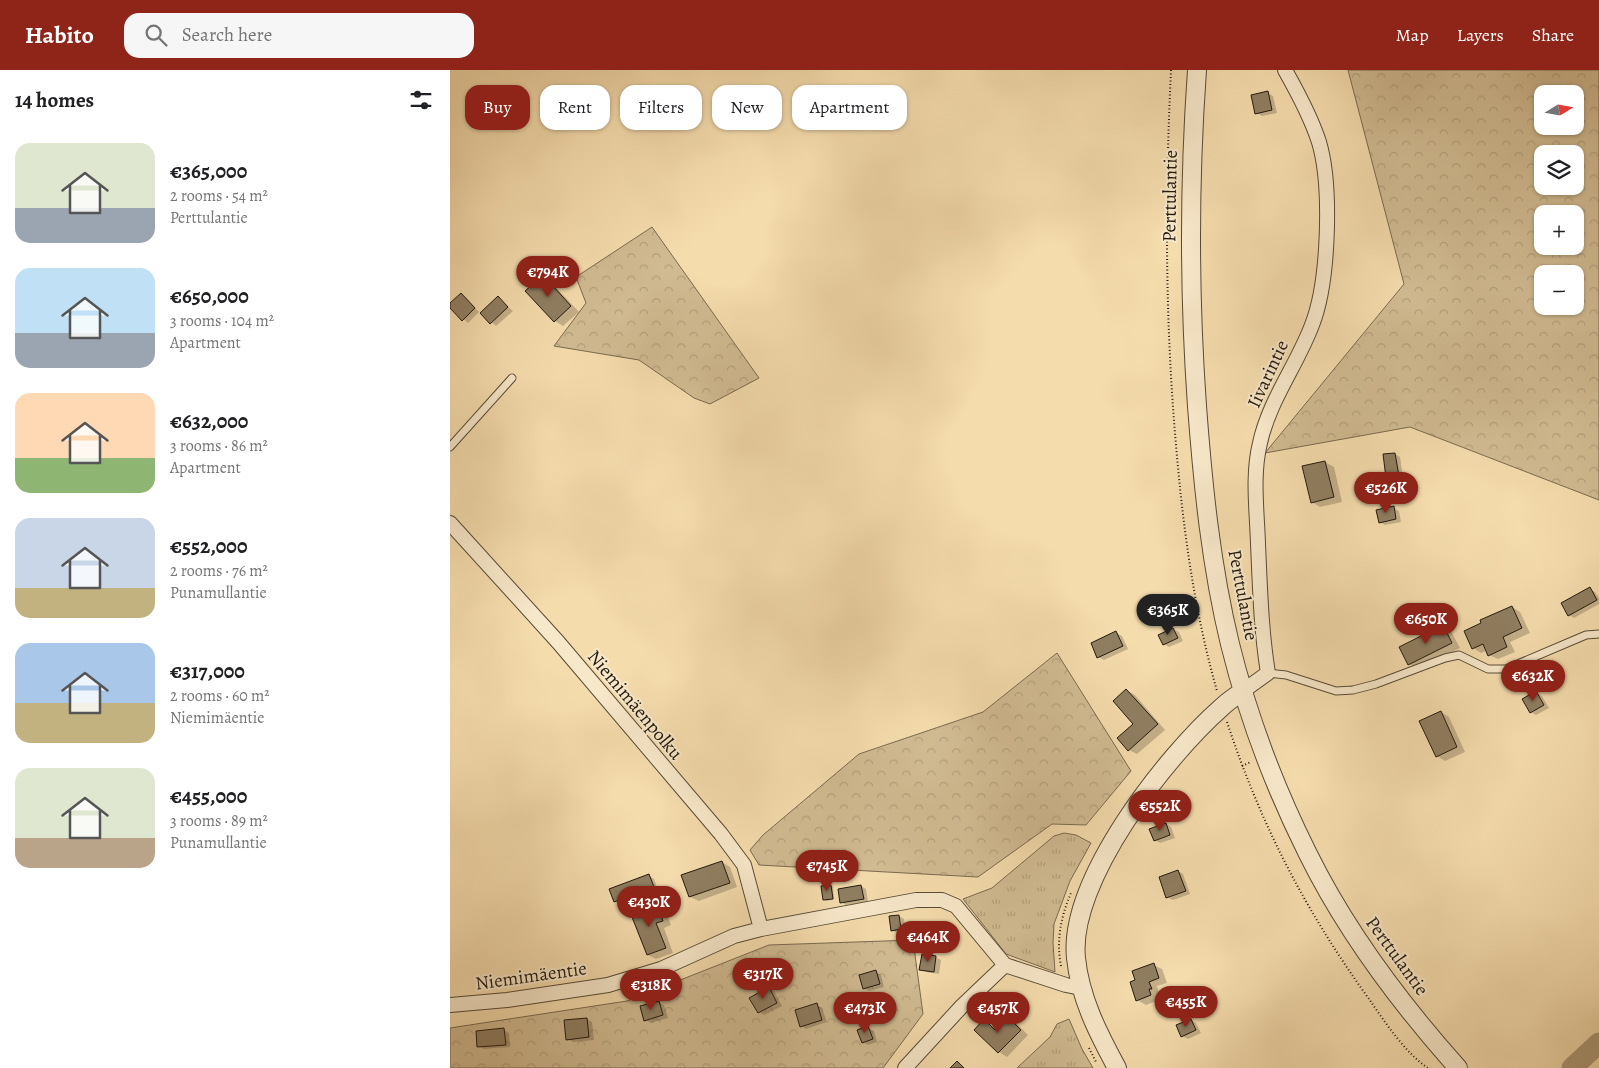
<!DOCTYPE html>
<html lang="en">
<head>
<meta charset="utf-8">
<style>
  :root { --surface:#fff; --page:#f6f6f6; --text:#202124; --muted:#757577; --accent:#8f2418 }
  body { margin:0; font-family:Alegreya,serif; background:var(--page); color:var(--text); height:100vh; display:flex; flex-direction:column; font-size:19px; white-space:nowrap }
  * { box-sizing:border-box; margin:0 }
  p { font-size:16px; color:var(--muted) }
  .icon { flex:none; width:28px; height:28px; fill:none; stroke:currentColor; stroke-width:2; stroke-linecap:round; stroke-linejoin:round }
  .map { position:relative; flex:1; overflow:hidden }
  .drawer { display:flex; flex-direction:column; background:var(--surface); width:450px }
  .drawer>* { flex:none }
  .guide { position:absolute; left:15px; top:15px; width:475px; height:45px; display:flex; gap:10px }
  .needle { width:32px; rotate:79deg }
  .buttons { position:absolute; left:1084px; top:15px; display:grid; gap:10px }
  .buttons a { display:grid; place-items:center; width:50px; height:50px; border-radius:10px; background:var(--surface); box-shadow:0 1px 4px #0004; font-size:25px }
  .price { position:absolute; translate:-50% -42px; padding:0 11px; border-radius:18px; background:var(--accent); color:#fff; font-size:16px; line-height:32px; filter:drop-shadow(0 1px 2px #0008) }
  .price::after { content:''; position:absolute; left:50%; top:30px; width:15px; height:11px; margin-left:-8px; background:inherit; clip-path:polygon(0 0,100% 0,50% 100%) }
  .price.active { background:#222; color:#fff }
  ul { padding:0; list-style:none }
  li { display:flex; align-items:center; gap:15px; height:125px; padding:0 15px }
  li span { display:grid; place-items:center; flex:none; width:140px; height:100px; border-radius:15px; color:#555 }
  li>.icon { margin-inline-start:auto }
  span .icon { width:60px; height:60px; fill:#fffc; stroke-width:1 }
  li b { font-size:21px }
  h2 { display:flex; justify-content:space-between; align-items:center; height:60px; padding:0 15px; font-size:21px }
  .chip { padding:0 18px; border-radius:15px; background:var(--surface); box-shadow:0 1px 4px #0004; font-size:18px; line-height:45px }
  .chip.active { background:var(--accent); color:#fff }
  header { display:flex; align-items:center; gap:30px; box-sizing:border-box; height:70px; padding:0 25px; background:var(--accent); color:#fff }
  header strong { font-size:24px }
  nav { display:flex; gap:28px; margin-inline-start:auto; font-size:18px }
  .search { width:350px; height:45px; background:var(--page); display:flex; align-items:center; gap:12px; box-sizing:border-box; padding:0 18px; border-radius:15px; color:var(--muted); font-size:19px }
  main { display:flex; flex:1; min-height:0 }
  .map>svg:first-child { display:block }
</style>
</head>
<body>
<header>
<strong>Habito</strong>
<div class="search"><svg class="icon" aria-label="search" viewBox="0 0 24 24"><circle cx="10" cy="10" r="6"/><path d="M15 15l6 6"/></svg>Search here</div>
<nav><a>Map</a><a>Layers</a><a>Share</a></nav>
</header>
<main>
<section class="drawer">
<h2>14 homes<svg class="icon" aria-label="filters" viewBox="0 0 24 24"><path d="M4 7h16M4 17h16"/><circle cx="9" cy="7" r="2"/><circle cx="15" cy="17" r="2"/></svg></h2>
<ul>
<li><span style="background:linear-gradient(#dfe7d0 65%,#9aa5b1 0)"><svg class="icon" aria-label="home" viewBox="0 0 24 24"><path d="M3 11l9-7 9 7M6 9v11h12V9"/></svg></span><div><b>€365,000</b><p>2 rooms · 54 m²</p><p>Perttulantie</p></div></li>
<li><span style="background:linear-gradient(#bfe0f5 65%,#9aa5b1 0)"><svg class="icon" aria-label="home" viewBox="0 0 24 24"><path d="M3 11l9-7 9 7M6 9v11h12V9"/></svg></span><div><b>€650,000</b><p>3 rooms · 104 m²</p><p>Apartment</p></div></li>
<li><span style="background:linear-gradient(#ffd9b3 65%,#8fb573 0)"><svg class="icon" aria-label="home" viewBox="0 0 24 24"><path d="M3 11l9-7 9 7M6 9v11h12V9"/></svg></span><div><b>€632,000</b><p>3 rooms · 86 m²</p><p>Apartment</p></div></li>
<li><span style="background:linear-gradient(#c9d6e8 70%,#c2b280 0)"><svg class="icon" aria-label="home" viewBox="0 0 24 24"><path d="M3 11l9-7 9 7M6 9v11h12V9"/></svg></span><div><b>€552,000</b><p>2 rooms · 76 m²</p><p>Punamullantie</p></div></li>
<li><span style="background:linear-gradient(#a9c7e8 60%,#c2b280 0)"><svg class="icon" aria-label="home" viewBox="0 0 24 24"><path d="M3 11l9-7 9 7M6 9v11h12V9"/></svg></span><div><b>€317,000</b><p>2 rooms · 60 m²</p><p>Niemimäentie</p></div></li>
<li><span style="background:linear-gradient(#dfe7d0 70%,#b9a48a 0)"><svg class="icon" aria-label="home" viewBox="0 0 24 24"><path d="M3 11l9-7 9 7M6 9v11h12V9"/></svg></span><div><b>€455,000</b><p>3 rooms · 89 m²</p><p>Punamullantie</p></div></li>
</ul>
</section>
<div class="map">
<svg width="1149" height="998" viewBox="0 0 1149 998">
  <defs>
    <pattern id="grass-tufts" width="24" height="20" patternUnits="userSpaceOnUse" patternTransform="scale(1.25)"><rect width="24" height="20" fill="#d1bb92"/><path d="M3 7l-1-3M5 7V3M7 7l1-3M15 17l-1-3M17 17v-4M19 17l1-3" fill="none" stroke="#b3a07d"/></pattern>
    <pattern id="forest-crowns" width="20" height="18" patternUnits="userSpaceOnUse" patternTransform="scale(1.25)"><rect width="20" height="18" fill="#d1bb92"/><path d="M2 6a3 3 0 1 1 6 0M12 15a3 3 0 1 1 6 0" fill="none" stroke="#b3a07d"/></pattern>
  </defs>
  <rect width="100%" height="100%" fill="#f5dcad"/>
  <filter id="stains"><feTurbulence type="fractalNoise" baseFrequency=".004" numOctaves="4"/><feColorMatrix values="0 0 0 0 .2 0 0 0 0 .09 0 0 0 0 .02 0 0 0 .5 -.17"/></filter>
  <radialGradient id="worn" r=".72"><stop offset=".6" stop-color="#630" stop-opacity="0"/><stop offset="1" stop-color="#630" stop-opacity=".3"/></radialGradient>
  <path fill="url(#grass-tufts)" stroke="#7a6a50" d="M614 763 626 765 641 773 620 811 604 854 603 873 605 902 556 884 513 829 542 818 604 766Z
    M619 949 632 979 643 998H567L600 967 607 954Z"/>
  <path fill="url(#forest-crowns)" stroke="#7a6a50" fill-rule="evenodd" d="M898 0H1149V430L960 357 815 383 954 214ZM1092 24H1125V56H1092ZM1092 84H1125V116H1092ZM1092 144H1125V176H1092ZM1092 204H1125V236H1092Z
    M202 157 309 308 260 334 244 328 189 290 104 276 136 233 126 207Z
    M607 583 681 701 636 755 602 754 528 807 309 795 300 780 313 765 409 684 533 642Z
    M463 870 473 944 433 998H0V958L177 931 319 875Z"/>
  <path fill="#0003" d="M818 23 823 26 827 43 812 46 807 43Z
    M93 207 101 212 129 242 113 256 105 251 77 221Z
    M11 225 16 228 29 242 18 253 0 237Z
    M48 228 63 241 46 256 32 243Z
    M945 384 950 387 953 408 943 410 937 407Z
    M875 392 884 397 892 432 870 437 862 432Z
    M944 438 949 441 951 452 935 455 930 452Z
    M1140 519 1145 522 1149 528V534L1124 548 1119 545Z
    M1062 537 1070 542 1080 563 1060 572 1065 582 1048 589 1039 585 1038 580 1031 583 1023 578Z
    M993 556 1001 561 1010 578 968 599 959 594 951 577Z
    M723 559 729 562 733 571 719 577 714 574Z
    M666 563 672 566 678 579 654 590 648 587Z
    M676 620 685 625 715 660 687 684 679 680 685 654Z
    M1086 623 1092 626 1099 638 1086 645 1081 642Z
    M991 642 999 647 1015 682 995 691 987 686Z
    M716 754 721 757 725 768 710 773 705 770Z
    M272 792 280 797 287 817 249 831 240 827 233 806Z
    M728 801 733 804 740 824 723 830 717 827Z
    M199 806 204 809 208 820 170 834 165 831Z
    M380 816 383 817 384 829 376 831 374 829Z
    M411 816 416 819 418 832 396 835 391 832Z
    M206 833 214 838 221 855 214 858 223 883 206 889 198 885Z
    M449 846 454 849 456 862 447 863 442 860 440 847Z
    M485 887 491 890 489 904 476 902 471 899Z
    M703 895 712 899 717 913 707 916 709 923 707 924 709 930 696 935 687 930Z
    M426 902 431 905 434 917 419 921 414 918Z
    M319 918 324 921 332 936 314 945 309 942Z
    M208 932 214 935 218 948 201 953 195 950Z
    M367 935 372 938 377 952 356 959 351 956Z
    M137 949 142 952 144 970 123 972 118 969Z
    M558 949 566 953 578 965 557 987 549 982 526 960 534 951 547 960Z
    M741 950 746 953 751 963 738 969 732 966Z
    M418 958 424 961 427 972 418 975 413 972Z
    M54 960 59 963 60 977 34 979 28 976Z"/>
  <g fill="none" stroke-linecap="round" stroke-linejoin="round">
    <path stroke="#ad9a77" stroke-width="21" d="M1122 998 1149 973"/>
  </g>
  <path fill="#907e61" stroke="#22190e" d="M818 21 822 40 805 44 801 25Z
    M93 205 121 236 104 252 75 221Z
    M11 223 25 238 12 251 0 238V233Z
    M48 226 58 237 40 254 30 243Z
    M945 383 949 406 936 408 933 384Z
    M875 391 884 427 861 433 852 396Z
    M944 436 946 449 929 453 926 440Z
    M1140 517 1147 530 1118 546 1111 533Z
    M1062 536 1072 558 1053 567 1057 577 1038 586 1033 574 1022 579 1014 561 1031 553 1030 550Z
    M993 555 1002 573 958 595 949 577Z
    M723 558 728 568 713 575 708 565Z
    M666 561 673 576 647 588 641 573Z
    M676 619 708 654 678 681 667 668 683 654 663 631Z
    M1086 621 1094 635 1080 643 1072 629Z
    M991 641 1007 677 986 687 969 651Z
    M716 753 720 765 704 771 699 759Z
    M272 791 280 813 239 827 231 805Z
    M728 800 736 821 716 828 709 807Z
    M199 804 204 817 164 832 159 819Z
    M381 815 383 829 373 830 371 816Z
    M411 815 414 829 390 833 388 819Z
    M206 832 213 851 206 853 216 878 197 885 180 842Z
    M449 845 451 859 441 861 439 846Z
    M472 884 486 886 484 902 469 900Z
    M704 893 709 908 699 912 702 919H699L701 925 686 931 680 912 685 910 682 901Z
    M426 900 430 914 413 919 409 905Z
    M319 917 327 933 308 943 299 928Z
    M209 931 213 945 194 951 190 936Z
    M367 933 372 950 350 957 345 940Z
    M558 947 571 960 548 983 524 960 534 949 545 960Z
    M137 948 139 967 116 970 114 950Z
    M741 949 746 960 731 967 726 955Z
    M418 956 423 969 412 973 407 960Z
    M54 958 56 975 27 977 26 961Z
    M507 991 514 998H500Z"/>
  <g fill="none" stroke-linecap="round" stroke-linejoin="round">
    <g stroke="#574a36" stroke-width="9">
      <path id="service" d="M0 377 62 308
        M818 603 836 605 886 621 903 620 926 614 995 588 1009 585 1038 599H1056L1136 565 1149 564"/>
    </g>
    <g stroke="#574a36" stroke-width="16">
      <path id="minor" d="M0 453 108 572 271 764 294 795 311 859
        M793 621 818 603C811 560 810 517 808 474 807 441 802 405 810 373 819 331 847 295 862 255 879 212 882 116 869 72 861 47 848 23 835 0
        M0 935 57 930 158 915 211 899 284 866 311 859 466 830H492L506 836 555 895 616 915 631 918
        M455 998 512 936 555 895"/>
    </g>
    <g stroke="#574a36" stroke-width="20">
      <path id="tertiary" d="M747 0C739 112 739 224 747 336 753 416 761 496 780 574 798 647 825 718 858 784 897 863 950 933 1008 998
        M667 998C648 963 630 928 626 888 618 811 716 686 772 637 778 631 786 626 793 621"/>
    </g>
    <path stroke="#22190e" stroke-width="2" stroke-dasharray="1 2.5" stroke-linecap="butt" d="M721 0C715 125 715 250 726 375 733 458 744 540 767 621
      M777 652C811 755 855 840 919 929 935 952 955 983 978 998
      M792 696 801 692
      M611 896C606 871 611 846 621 823
      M639 978 646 992"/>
    <use href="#service" stroke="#f8e8ca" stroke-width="7"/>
    <use href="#minor" stroke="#f8e8ca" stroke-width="14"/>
    <use href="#tertiary" stroke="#f8e8ca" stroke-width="18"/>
  </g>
  <g text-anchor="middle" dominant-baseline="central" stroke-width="4" stroke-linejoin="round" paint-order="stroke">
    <g font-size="19" fill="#22190e" stroke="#f8e8ca">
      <text transform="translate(720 126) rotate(-89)">Perttulantie</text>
      <text transform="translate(818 304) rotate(-65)">Iivarintie</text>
      <text transform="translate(793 525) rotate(79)">Perttulantie</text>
      <text transform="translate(185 635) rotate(50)">Niemimäenpolku</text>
      <text transform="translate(947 886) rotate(54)">Perttulantie</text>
      <text transform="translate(81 906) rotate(-8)">Niemimäentie</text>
    </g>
  </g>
  <rect width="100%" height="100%" filter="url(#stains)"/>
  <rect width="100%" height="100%" fill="url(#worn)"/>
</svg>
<div class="buttons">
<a><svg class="needle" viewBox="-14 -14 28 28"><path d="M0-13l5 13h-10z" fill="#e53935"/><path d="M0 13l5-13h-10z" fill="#757577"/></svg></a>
<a><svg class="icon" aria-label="layers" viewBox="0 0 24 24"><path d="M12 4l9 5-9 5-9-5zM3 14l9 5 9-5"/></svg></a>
<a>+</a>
<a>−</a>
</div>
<b class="price" style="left:98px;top:228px">€794K</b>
<b class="price" style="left:936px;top:444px">€526K</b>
<b class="price active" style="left:718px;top:566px">€365K</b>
<b class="price" style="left:976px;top:575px">€650K</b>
<b class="price" style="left:1083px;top:632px">€632K</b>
<b class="price" style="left:710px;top:762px">€552K</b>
<b class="price" style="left:377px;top:822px">€745K</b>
<b class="price" style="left:199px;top:858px">€430K</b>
<b class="price" style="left:478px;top:893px">€464K</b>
<b class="price" style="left:313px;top:930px">€317K</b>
<b class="price" style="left:201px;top:941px">€318K</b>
<b class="price" style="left:736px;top:958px">€455K</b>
<b class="price" style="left:415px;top:964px">€473K</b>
<b class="price" style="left:548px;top:964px">€457K</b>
<div class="guide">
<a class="chip active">Buy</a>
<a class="chip">Rent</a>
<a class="chip">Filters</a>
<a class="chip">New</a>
<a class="chip">Apartment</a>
</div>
</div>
</main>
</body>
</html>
